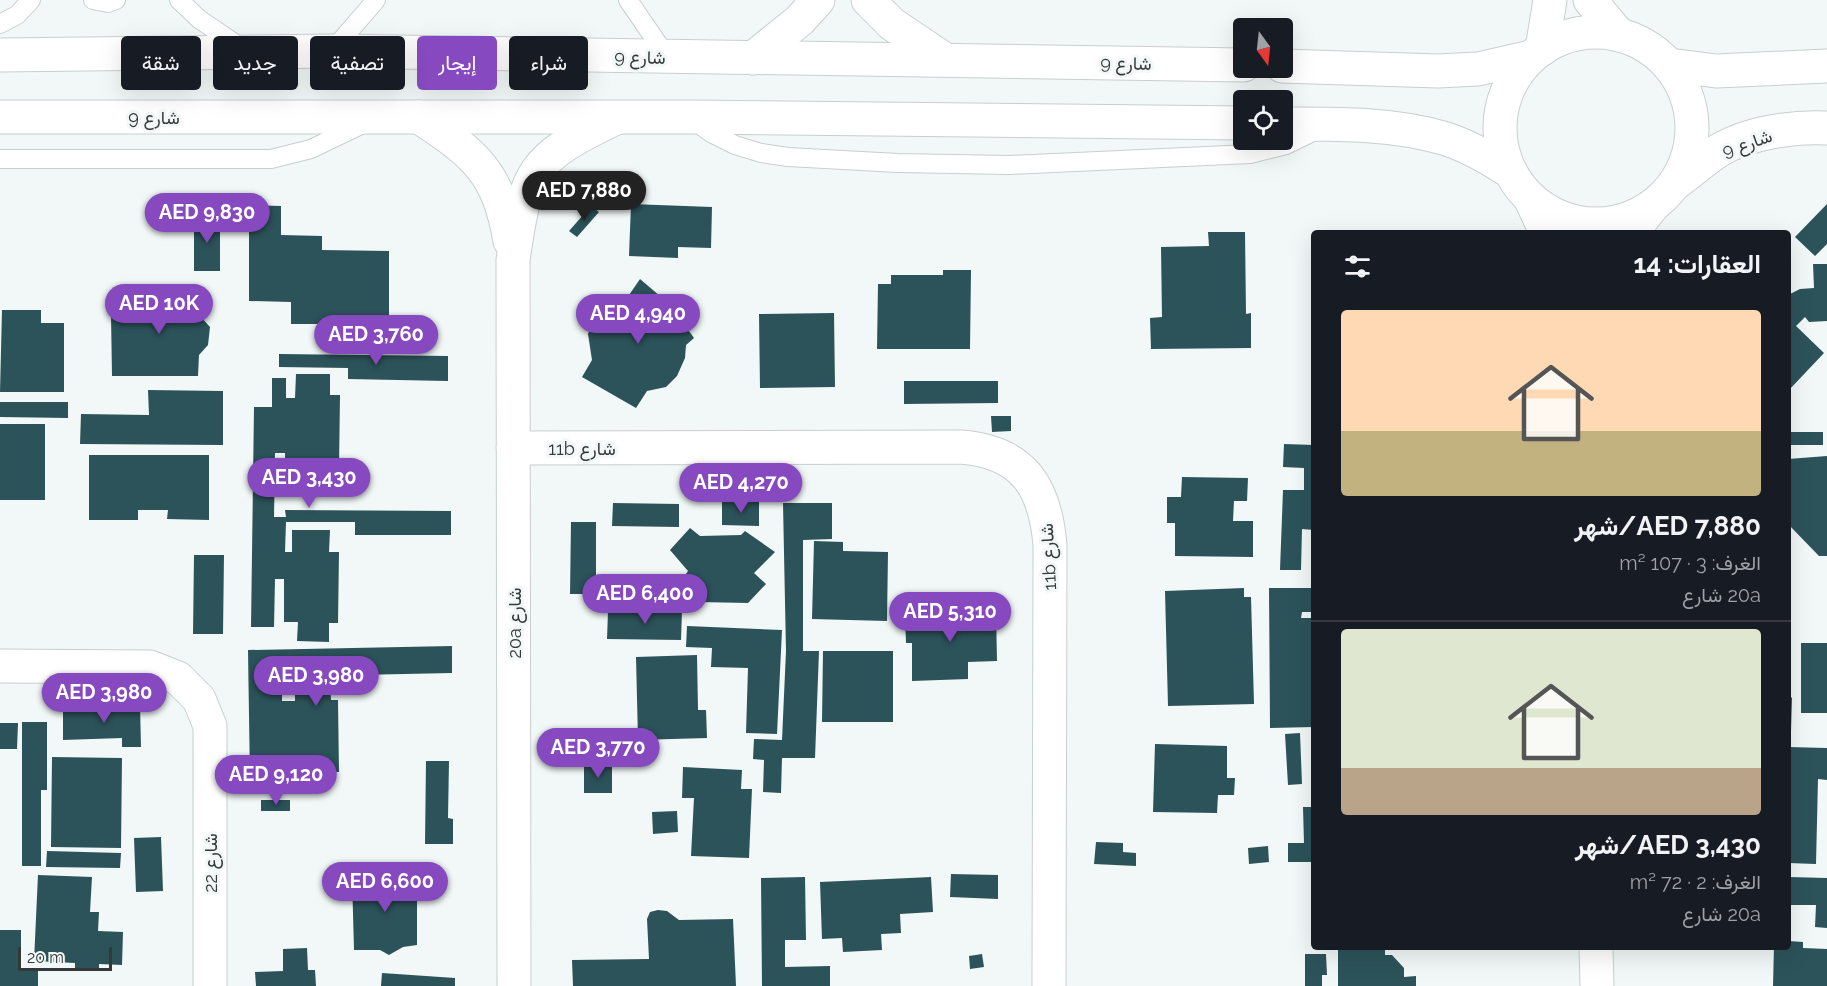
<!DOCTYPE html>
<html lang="ar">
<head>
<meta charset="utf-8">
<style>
  :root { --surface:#171b24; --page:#20242c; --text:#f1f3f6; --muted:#9ea1a6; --line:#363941; --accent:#8749bf }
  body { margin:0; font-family:Raleway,Vazirmatn,sans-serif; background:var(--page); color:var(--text); direction:rtl; height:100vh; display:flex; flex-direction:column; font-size:22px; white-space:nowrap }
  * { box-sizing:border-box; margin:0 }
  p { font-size:20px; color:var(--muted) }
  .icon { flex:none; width:33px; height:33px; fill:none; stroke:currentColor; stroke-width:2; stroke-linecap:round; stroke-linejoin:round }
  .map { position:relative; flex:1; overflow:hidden; direction:ltr }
  .details { position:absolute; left:1311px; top:230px; width:480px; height:720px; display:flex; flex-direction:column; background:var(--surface); border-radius:6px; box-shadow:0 6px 24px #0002; direction:rtl }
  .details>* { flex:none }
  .top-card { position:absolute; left:18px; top:36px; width:570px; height:54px; direction:rtl; display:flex; gap:12px }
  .needle { width:39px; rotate:165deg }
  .buttons { position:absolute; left:1233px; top:18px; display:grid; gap:12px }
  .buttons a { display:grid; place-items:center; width:60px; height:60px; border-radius:6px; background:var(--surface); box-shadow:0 6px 24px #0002; font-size:30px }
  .scale { position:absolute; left:18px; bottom:15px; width:94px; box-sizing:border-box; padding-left:6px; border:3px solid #353838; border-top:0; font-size:16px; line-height:21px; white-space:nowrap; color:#353838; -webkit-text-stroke:4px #f1f8f7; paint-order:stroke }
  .price { position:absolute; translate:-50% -51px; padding:0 14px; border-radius:21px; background:var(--accent); color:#fff; font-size:20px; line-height:39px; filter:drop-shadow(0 2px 3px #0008) }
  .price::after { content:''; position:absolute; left:50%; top:36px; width:18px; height:14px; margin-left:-9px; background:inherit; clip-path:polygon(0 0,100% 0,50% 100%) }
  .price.on { background:#222; color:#fff }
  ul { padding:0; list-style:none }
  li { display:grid; align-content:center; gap:12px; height:318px; padding:0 30px }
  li+li { border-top:2px solid var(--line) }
  li span { display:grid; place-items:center; height:186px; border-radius:6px; color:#555 }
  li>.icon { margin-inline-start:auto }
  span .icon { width:108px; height:108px; fill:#fffc; stroke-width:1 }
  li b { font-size:26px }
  h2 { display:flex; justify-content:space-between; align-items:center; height:72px; padding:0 30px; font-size:26px }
  .tag { padding:0 21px; border-radius:6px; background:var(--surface); box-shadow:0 6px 24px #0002; font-size:21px; line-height:54px }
  .tag.on { background:var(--accent); color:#fff }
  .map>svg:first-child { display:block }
</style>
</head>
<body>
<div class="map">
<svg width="1827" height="986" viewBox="0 0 1827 986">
  <rect width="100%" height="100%" fill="#f1f8f7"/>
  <path fill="#2c535a" d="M631 204 712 207 711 248 678 247V258L629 256Z
    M1827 204V244L1815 256 1795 237Z
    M249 205 281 206V235L322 236V250L389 251V324H291V302L249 301Z
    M591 206 599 212 577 237 569 231Z
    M194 216H220V271H194Z
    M1208 232H1245L1246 314 1251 313V348L1151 349 1150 318 1162 317 1161 247 1209 246Z
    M1813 264H1827V321L1809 322 1805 317 1796 326 1824 353 1788 391V295L1800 289 1814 288Z
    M943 270H971L970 349H877L878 284H891V275H943Z
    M640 279 667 302 677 294 686 305 677 314 694 338 686 345 685 358 677 376 666 387 647 391 636 408 582 377 592 360 588 334 594 319 627 298Z
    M190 286 211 298 200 316 210 327 208 345 199 355 198 376H112L111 315 123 289 146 300 175 299Z
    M2 310H41V323H64V392H0Z
    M834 313 835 387 760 388 759 314Z
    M279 354 448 356V381L348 379V368L279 367Z
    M296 374H330V395H340L339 468H330V489H296V471H285V453H275L274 517H286L285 510 451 511V535H355V522H286L285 552H292V530H330L329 552H339L338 623H329V642L297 641 298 622H284V579H275L274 627H251L254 407H272V378H286V398H295Z
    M904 381H998V403L904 404Z
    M148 390 223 391V445L80 444 81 414 149 415Z
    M0 402H68V418L0 417Z
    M991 416H1011V431L992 432Z
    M0 424H45V500H0Z
    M1788 432H1823V445H1788Z
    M1284 444 1314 445V530L1302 529 1301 570H1280L1283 490H1304V468L1283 467Z
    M89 455H209V520L167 519 168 510H138V520H89Z
    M1827 456V556H1819L1788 524V459Z
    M1182 477 1248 478 1247 501H1234L1233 521H1253V557L1175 556V523H1167V497H1181Z
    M722 502H759V526L722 525Z
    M613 503 679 504V527L612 526Z
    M783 503H832V539L803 540V651H819L815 758H782L781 793 763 792 764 760 753 759 754 739 782 740 786 651Z
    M571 522H596V594H570Z
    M690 528 700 536 741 535 745 531 775 552 754 573 766 584 748 603 699 602 679 584 688 571 670 550Z
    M814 541 843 542V551L888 552 887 621 812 619Z
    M194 555H224L223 634H193Z
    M1244 588V597H1251L1254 704 1168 706 1165 591Z
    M1269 588H1314V612H1302L1301 618H1314V727L1270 728Z
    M608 611H682L681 640 607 639Z
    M996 612 997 661 968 662V679L912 681V643H906L905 614Z
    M687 626 782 630 777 734 746 733 748 668 711 667 712 648 686 647Z
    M1801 643H1827V713H1801Z
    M452 646V673L357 675V657L276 659V668H282V701H295V680H330L331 700H338L339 772H330V783L297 784 296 770H285L284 756 275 757V780H250L248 650Z
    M823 651H893V722H822Z
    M697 655 698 710H706L707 738 638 740 636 657Z
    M1788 694 1792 698 1791 732H1788Z
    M140 705 141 747H122V738L63 740V707Z
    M22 722H47V790H41V866H22Z
    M0 723H18L17 749H0Z
    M1300 733 1302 784 1288 785 1285 734Z
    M1155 744 1227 746V778H1235L1234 795H1218L1217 813 1153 812Z
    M1788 747 1827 748V780L1818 779 1816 864 1788 863Z
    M52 757 122 758 121 848 51 847Z
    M426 761H449L448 818 453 819V844H425Z
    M584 764 612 765V793H584Z
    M683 767 742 770 741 789H752L749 858 691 856 694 798H682Z
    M261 800H290V811H261Z
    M1303 807H1314V862H1288V843H1304Z
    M677 811 678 832 653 834 652 812Z
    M161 837 163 891 136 892 134 838Z
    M1096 842 1123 843V852L1136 853V866L1094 864Z
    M1268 846 1269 862 1249 864 1248 848Z
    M47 851 121 853 120 868 46 867Z
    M951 874 998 875V899L950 897Z
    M38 875 92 877 90 912H99L98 931 123 932 122 965 99 964V971L75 970V963L34 961Z
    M417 876V945L403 947 389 955 380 950H354L352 877Z
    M805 877 806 940H785V967L830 966V986H762L761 878Z
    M931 877 933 912 900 914 901 933 881 934 882 950 843 952 842 938 822 939 820 882Z
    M1789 877 1827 878V928L1815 927 1816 905H1788Z
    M658 910 667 911 679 920 733 919 736 986H573L572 960 649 959 647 919 650 912Z
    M0 930H21V971L38 970V986H0Z
    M1788 941 1803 942V948L1827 949V986H1773L1774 946H1788Z
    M1338 946H1385V955H1392L1404 968V977L1416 976V986H1338Z
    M307 948 308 970H315L316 986H256L255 972 283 971V949Z
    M982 954 984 967 970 969 969 956Z
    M1305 954H1326L1327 975H1322V986H1305Z
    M382 973 455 978V986H381Z"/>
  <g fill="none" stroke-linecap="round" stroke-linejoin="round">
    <g stroke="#c8cfce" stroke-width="20">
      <path id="lane" d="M93 0 108 3 116 0
        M179 0 199 19 243 49
        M628 0 667 57
        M0 24 17 15 31 0
        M332 51 376 0
        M693 120 711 133 735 145 761 153 788 157 898 163 1009 165 1250 154 1286 145 1317 130
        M0 159H271L311 149 363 124"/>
    </g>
    <g stroke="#c8cfce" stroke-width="35">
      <path id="street" d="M868 0 892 24 944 59
        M1590 0 1619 35
        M1542 49 1550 0
        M753 58 800 20 818 0
        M419 117C475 154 498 171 510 241
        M1531 200 1546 232
        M1632 232 1651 208
        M513 448 961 447C1023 452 1045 486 1050 545L1049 986
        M0 666 150 667 178 678 199 699 210 726V986
        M1596 946 1597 986
        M514 986 513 260C526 169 532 158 616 118"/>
    </g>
    <g stroke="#c8cfce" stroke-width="35">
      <path id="secondary" d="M1500 128a96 96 0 1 1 192 0a96 96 0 1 1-192 0Z
        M0 55 332 51 1244 65
        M1670 65 1716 71 1827 66
        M1282 66 1438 71 1478 69 1531 57
        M0 117H689L1244 123
        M1282 124C1336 124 1392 123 1443 138 1467 145 1489 158 1509 171
        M1677 182C1691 172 1704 160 1718 151 1747 133 1794 126 1827 128"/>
    </g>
    <use href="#lane" stroke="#fff" stroke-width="18"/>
    <use href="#street" stroke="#fff" stroke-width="33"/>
    <use href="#secondary" stroke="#fff" stroke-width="33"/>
  </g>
  <g text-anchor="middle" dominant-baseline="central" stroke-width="6" stroke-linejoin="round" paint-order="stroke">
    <g font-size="18" fill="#353838" stroke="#f1f8f7">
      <text transform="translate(640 57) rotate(1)">شارع 9</text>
      <text transform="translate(1126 63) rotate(1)">شارع 9</text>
      <text x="154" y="117">شارع 9</text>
      <text transform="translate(1747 143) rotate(-19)">شارع 9</text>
      <text x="582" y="448">11b شارع</text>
      <text transform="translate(1048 557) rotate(-93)">11b شارع</text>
      <text transform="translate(514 623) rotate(-90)">20a شارع</text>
      <text transform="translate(210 863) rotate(-90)">شارع 22</text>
    </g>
  </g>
</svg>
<div class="buttons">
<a><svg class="needle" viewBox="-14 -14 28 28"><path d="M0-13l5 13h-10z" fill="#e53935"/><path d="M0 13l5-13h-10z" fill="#9ea1a6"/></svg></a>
<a><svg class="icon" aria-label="locate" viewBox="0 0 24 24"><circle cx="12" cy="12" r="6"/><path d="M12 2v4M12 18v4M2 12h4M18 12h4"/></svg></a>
</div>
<div class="scale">20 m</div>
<b class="price on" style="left:584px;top:222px">AED 7,880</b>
<b class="price" style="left:207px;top:244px">AED 9,830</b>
<b class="price" style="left:159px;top:335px">AED 10K</b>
<b class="price" style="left:638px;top:345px">AED 4,940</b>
<b class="price" style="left:376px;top:366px">AED 3,760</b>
<b class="price" style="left:309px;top:509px">AED 3,430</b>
<b class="price" style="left:741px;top:514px">AED 4,270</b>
<b class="price" style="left:645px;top:625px">AED 6,400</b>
<b class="price" style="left:950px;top:643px">AED 5,310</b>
<b class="price" style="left:316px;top:707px">AED 3,980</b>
<b class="price" style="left:104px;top:724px">AED 3,980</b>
<b class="price" style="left:598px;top:779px">AED 3,770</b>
<b class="price" style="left:276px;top:806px">AED 9,120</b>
<b class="price" style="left:385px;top:913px">AED 6,600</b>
<div class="top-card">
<a class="tag">شراء</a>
<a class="tag on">إيجار</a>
<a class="tag">تصفية</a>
<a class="tag">جديد</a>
<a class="tag">شقة</a>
</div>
<section class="details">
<h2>العقارات: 14<svg class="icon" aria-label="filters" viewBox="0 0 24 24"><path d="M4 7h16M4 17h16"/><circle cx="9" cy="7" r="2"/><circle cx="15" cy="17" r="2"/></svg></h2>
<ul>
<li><span style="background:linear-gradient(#ffd9b3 65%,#c2b280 0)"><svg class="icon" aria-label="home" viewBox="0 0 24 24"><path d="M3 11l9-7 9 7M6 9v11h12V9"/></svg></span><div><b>AED 7,880/شهر</b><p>الغرف: 3 · 107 m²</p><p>20a شارع</p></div></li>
<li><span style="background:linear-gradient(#dfe7d0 75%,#b9a48a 0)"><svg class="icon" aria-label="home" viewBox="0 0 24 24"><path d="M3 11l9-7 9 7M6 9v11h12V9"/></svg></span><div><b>AED 3,430/شهر</b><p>الغرف: 2 · 72 m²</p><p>20a شارع</p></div></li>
</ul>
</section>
</div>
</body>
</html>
